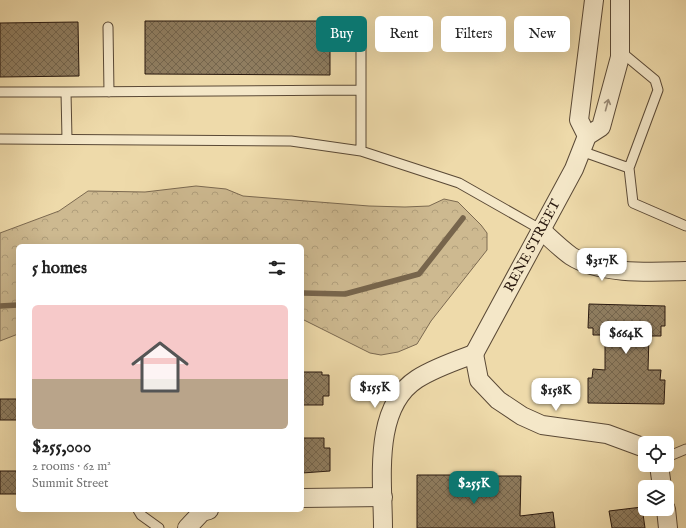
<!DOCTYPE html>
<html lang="en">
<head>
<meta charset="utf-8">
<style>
  :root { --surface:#fff; --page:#f6f6f6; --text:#222; --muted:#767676; --line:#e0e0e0; --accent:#0f766e }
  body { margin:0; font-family:"IM FELL English",serif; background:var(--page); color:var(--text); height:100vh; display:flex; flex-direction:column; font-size:15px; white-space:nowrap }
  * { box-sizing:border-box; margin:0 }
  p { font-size:13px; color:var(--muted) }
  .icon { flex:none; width:22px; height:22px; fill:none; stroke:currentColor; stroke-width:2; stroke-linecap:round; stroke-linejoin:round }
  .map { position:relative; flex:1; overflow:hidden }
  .details { position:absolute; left:16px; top:244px; width:288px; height:268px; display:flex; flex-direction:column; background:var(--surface); border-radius:6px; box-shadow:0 4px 16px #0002 }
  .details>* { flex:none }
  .guide { position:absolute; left:316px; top:16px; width:310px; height:36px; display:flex; gap:8px }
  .tools { position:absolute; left:638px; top:436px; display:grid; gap:8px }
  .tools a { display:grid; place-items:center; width:36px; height:36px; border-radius:6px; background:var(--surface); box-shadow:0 4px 16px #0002; font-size:20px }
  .price { position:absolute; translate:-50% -34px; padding:0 9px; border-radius:8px; background:#fff; color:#222; font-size:13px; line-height:26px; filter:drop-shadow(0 1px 2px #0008) }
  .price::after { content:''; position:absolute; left:50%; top:24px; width:12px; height:9px; margin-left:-6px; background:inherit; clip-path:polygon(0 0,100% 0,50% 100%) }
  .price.active { background:var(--accent); color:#fff }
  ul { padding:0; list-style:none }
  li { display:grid; align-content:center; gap:8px; height:212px; padding:0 16px }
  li+li { border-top:1px solid var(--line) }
  li span { display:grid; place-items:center; height:124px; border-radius:6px; color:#555 }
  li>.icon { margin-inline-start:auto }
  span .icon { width:72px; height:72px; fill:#fffc; stroke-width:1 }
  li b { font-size:17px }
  h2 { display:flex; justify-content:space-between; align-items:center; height:48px; padding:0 16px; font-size:17px }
  .tag { padding:0 14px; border-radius:6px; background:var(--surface); box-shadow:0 4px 16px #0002; font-size:14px; line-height:36px }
  .tag.active { background:var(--accent); color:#fff }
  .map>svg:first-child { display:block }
</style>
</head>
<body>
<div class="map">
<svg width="686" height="528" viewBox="0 0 686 528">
  <defs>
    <pattern id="forest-crowns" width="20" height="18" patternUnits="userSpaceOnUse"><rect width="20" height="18" fill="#cdb990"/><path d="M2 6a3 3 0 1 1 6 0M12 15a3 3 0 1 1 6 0" fill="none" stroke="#b09e7b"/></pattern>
    <pattern id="building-cross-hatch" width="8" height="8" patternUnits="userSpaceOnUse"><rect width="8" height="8" fill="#8f7d60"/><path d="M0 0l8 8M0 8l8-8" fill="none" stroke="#75664e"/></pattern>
  </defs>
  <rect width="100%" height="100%" fill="#eedaaa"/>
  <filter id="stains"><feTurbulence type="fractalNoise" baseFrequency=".005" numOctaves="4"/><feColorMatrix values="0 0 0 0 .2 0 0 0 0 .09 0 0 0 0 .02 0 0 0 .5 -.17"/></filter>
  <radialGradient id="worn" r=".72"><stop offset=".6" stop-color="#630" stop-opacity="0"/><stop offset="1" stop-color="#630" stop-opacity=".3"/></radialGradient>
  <path fill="url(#forest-crowns)" stroke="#7b6950" d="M196 186 226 189 243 196 369 206 405 207 429 206 444 199 458 202 481 225 487 233V250L431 321 417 344 398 352 381 355 370 353 302 319V246H18V334L0 341V233L59 211 88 191 145 192Z"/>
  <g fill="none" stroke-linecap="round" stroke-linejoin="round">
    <path stroke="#77654c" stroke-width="5.5" d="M302 293 345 294 419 274 463 218
      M0 306 18 305"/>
  </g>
  <path fill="url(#building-cross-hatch)" stroke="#29190f" d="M145 21H330V75L145 74Z
    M78 22 79 76 0 77V23Z
    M589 304 665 306V326H661V336H649L648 370H661L660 380H665L664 404 588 403V378H592L593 369 605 370V335H593V328H588Z
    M302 372H322V375H329V396H323V405H302Z
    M0 399H18V420H0Z
    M302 438H324V448H330V471L302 473Z
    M0 471H18V494H0Z
    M417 475H454V487H484V476H521L520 516 553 512 555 528H417Z
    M642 507 645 528H612L609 511Z"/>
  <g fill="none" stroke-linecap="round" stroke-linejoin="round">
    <g stroke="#5a4936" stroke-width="11">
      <path id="lane" d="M361 26V90
        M108 27 109 92
        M0 92H66
        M0 139 291 141 361 151 459 183 540 229
        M67 139 66 92 361 90V151
        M581 151 629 168 658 90 655 80 620 51
        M629 168 633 203 686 226
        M667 457 686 449
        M138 510 141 515 159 528"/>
    </g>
    <g stroke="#5a4936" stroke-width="20">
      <g id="street">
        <path d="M587 136 579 120 594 0"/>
        <path d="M540 229C550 238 560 248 571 256 600 275 652 272 686 271"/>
        <path id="s1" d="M474 354 574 169 587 136 601 127 620 57V0"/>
        <path d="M474 354 479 380 498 400 522 416 542 425 607 434 645 448"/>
        <path d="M659 465 662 487"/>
        <path d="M302 498 383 497"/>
        <path d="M666 509 668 528"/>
        <path d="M187 528 202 512 209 510"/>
        <path d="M383 528C383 481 372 408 417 379 434 368 455 361 474 354"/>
      </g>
    </g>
    <use href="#lane" stroke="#f4e7c8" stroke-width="9"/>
    <use href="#street" stroke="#f4e7c8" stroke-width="18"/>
  </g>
  <defs><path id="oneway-shaft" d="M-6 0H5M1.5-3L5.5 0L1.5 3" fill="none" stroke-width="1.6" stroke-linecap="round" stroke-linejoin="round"/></defs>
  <use stroke="#998a75" href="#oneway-shaft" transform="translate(607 105) rotate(-75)"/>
  <g text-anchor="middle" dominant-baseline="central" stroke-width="3.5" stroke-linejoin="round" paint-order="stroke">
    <g font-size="14" fill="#29190f" stroke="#f4e7c8">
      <text stroke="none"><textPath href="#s1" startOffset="123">RENE STREET</textPath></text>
    </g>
  </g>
  <rect width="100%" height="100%" filter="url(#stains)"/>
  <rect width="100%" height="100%" fill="url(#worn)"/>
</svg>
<div class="tools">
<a><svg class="icon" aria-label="locate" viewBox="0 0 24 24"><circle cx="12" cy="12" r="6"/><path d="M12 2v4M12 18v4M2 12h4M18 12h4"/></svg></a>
<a><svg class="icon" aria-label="layers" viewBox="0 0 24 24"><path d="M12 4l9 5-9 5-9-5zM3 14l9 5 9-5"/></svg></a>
</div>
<b class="price" style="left:602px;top:282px">$317K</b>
<b class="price" style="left:626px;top:355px">$664K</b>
<b class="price" style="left:375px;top:409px">$155K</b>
<b class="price" style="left:556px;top:412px">$158K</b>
<b class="price active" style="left:474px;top:505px">$255K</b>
<div class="guide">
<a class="tag active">Buy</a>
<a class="tag">Rent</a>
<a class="tag">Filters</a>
<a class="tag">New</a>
</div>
<section class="details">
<h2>5 homes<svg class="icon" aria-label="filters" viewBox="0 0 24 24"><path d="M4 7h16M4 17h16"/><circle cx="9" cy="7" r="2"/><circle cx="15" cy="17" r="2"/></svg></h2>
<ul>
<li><span style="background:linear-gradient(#f6c9c9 60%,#b9a48a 0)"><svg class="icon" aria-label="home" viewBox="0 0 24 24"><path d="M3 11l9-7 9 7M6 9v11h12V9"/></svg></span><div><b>$255,000</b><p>2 rooms · 62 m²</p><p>Summit Street</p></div></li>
</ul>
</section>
</div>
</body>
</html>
